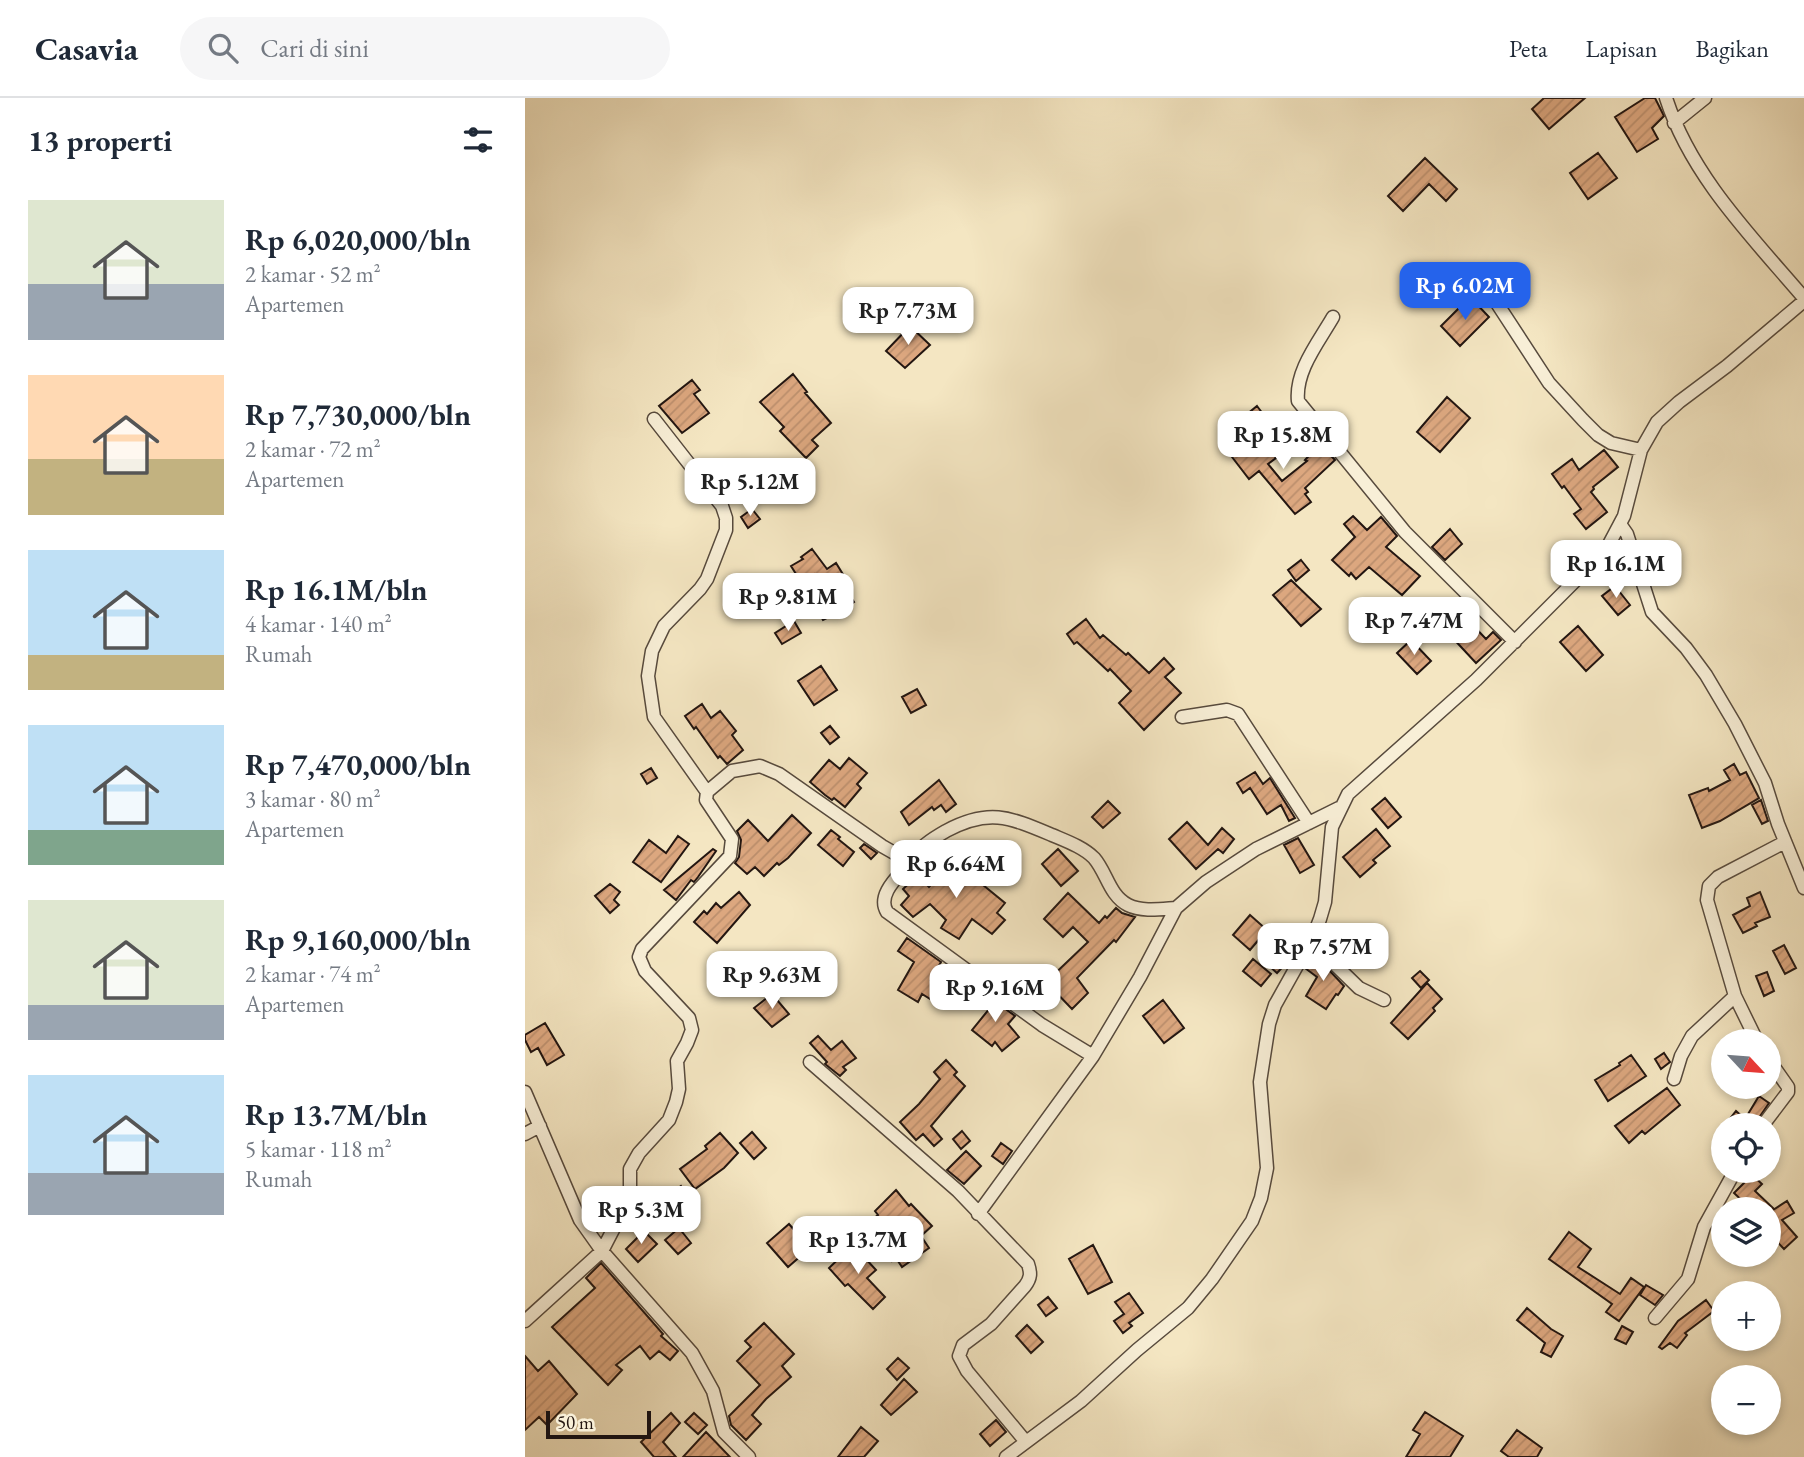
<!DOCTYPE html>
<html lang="id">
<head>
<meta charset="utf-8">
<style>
  :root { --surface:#fff; --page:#f6f6f7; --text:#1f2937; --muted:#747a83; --line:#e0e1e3; --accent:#2563eb }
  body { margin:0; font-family:"EB Garamond",serif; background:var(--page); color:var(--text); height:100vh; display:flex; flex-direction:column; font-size:26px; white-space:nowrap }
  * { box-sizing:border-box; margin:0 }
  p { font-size:23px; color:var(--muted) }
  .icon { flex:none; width:38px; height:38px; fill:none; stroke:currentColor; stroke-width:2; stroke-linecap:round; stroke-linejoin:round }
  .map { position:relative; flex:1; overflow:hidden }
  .side { display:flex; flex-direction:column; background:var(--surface); width:525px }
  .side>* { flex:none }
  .needle { width:46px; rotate:116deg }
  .fabs { position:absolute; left:1186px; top:931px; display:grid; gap:14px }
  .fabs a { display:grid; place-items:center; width:70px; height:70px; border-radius:50%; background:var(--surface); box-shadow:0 4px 10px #0003; font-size:35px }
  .scale { position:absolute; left:21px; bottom:18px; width:105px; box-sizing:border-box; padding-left:7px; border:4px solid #231611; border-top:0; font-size:19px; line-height:24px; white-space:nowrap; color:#231611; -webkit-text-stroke:5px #f8efd7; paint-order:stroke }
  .price { position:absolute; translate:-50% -60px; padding:0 16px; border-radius:14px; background:#fff; color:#222; font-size:23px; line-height:46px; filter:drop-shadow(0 2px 4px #0008) }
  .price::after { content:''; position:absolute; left:50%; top:42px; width:21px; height:16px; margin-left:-10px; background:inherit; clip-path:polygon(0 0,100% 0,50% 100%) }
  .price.on { background:var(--accent); color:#fff }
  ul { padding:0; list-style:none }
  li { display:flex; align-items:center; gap:21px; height:175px; padding:0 28px }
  li span { display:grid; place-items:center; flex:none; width:196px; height:140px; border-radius:0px; color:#555 }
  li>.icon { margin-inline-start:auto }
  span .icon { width:84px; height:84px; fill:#fffc; stroke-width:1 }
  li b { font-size:30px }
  h2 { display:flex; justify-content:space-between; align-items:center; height:84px; padding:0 28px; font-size:30px }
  header { display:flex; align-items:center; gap:42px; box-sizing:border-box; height:98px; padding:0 35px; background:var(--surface); border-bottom:2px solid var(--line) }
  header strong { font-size:33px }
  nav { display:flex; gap:38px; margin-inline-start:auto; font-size:24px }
  .search { width:490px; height:63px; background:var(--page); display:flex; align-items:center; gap:18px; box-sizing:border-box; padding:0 24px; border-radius:38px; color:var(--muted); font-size:26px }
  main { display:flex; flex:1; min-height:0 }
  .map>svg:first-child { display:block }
</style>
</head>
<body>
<header>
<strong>Casavia</strong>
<div class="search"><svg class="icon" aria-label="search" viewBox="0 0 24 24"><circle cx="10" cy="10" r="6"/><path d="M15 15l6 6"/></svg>Cari di sini</div>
<nav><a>Peta</a><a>Lapisan</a><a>Bagikan</a></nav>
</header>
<main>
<section class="side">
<h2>13 properti<svg class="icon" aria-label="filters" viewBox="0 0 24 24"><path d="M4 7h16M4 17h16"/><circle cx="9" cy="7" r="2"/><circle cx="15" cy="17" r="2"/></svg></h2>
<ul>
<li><span style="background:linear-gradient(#dfe7d0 60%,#9aa5b1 0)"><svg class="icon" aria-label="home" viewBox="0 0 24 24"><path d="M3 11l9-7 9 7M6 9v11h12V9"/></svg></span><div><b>Rp 6,020,000/bln</b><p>2 kamar · 52 m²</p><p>Apartemen</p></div></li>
<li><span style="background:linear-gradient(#ffd9b3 60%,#c2b280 0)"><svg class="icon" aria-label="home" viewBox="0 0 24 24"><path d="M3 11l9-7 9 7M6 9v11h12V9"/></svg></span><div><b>Rp 7,730,000/bln</b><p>2 kamar · 72 m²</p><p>Apartemen</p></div></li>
<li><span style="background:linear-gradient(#bfe0f5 75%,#c2b280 0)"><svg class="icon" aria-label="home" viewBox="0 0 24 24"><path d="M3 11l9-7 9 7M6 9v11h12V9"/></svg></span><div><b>Rp 16.1M/bln</b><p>4 kamar · 140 m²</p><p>Rumah</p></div></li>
<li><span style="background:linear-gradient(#bfe0f5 75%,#7fa58c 0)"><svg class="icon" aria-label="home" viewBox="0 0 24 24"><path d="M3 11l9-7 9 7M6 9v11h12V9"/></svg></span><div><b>Rp 7,470,000/bln</b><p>3 kamar · 80 m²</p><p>Apartemen</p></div></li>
<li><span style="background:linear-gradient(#dfe7d0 75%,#9aa5b1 0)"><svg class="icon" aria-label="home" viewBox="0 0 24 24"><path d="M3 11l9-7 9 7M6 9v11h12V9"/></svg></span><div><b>Rp 9,160,000/bln</b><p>2 kamar · 74 m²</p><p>Apartemen</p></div></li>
<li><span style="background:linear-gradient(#bfe0f5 70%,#9aa5b1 0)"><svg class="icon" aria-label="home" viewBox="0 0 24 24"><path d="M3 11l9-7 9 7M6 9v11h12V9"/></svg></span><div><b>Rp 13.7M/bln</b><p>5 kamar · 118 m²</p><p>Rumah</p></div></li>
</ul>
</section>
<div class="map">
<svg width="1279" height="1359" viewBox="0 0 1279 1359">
  <defs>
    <pattern id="building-hatch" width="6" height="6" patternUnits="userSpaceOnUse" patternTransform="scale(1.75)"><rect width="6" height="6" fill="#dca77f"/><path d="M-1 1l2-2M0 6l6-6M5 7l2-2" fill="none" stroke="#bc8f6d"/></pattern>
  </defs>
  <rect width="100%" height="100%" fill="#f4e6c2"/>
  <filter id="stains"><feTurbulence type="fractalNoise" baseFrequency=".00286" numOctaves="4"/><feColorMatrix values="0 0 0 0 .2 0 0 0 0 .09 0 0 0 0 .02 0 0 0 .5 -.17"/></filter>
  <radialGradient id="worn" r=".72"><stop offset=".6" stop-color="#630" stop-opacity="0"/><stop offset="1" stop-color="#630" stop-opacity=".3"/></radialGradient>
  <path fill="url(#building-hatch)" stroke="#231611" stroke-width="2" d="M1019 0H1060L1024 31 1007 11Z
    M1120 0H1130L1139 18 1127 30 1133 41 1112 54 1090 19Z
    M1073 55 1092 80 1063 101 1045 75Z
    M900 60 932 91 921 103 904 86 878 113 863 98Z
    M363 198 372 206 364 214 355 206Z
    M945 199 964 219 935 248 916 228Z
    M382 202 395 213 387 222 374 211Z
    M385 228 405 247 380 270 361 253Z
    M268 276 282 294 280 295 306 325 287 342 293 348 281 360 255 333 259 329 235 304Z
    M167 282 175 292 169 296 184 315 157 335 134 308Z
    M922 299 945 320 915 354 892 334Z
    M732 308 744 324 733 332 721 317Z
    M733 336 751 360 743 366 757 383 782 363 780 362 795 346 810 362 780 390 783 394 780 396 786 404 770 416 734 373 724 381 707 359Z
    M1079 352 1093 369 1068 389 1069 391 1066 394 1082 414 1061 431 1049 416 1056 411 1039 388 1037 390 1027 376 1047 361 1054 372Z
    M227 411 235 421 223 430 216 419Z
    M828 418 842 432 856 419 872 438 861 449 895 478 877 497 844 469 831 481 826 475 824 478 807 462 830 439 819 426Z
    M925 431 937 446 920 462 907 449Z
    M287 451 302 471 311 465 319 478 314 481 329 504 311 517 310 516 298 522 288 504 304 495 289 476 276 484 266 468 278 461 276 459Z
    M776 462 784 472 771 483 763 472Z
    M766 482 796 511 776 528 748 497Z
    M1090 488 1105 507 1093 517 1077 498Z
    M941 520 961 541 968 534 976 542 951 565 924 536Z
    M561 521 575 540 578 537 601 557 603 555 624 575 639 560 649 571 640 579 656 595 619 632 594 605 606 593 585 571 583 573 552 544 549 546 542 536Z
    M269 523 276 535 257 546 250 535Z
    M1053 528 1078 557 1061 573 1035 544Z
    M886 542 906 563 892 576 872 555Z
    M296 568 312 592 289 607 273 583Z
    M392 591 401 607 386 615 377 599Z
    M177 606 186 620 195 613 211 633 207 637 218 652 202 666 195 658 193 660 171 629 169 631 160 618Z
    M305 628 314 639 305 646 296 635Z
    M324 660 342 675 332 686 336 690 320 709 309 700 307 702 300 697 285 684 304 662 315 671Z
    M1209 666 1215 677 1221 674 1234 700 1195 723 1177 730 1164 697 1183 690 1184 693 1205 682 1199 672Z
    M126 670 132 680 122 686 116 676Z
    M730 674 738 686 745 680 770 720 764 723 756 707 742 716 725 690 718 695 712 685Z
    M414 682 431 706 421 714 416 707 409 712 407 709 384 727 376 714Z
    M860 700 876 719 863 730 847 711Z
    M1236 702 1243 723 1237 726 1227 707Z
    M583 703 595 715 578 730 567 719Z
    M267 717 286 735 263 760 254 767 252 765 239 778 230 769 222 776 210 765 214 759 216 742 212 733 223 722 243 743Z
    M662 724 683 747 697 730 709 741 698 755 693 751 671 771 644 741Z
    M851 731 865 748 848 762 851 765 835 779 818 759Z
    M306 732 315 739 313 741 329 754 318 768 293 747Z
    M153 738 164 746 136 784 108 764 124 742 141 755Z
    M773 740 789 767 775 775 759 747Z
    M339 746 352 755 346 761 335 750Z
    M188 751 191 753 173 779 169 784 166 782 151 802 139 792Z
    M533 751 553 773 536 788 517 766Z
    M431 759 449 776 447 778 480 805 472 815 480 822 467 836 447 821 434 841 416 830 421 822 405 806 388 819 376 807 384 798 378 791 393 777 404 789Z
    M85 786 95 794 89 802 94 807 85 815 70 798Z
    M214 794 225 807 192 845 169 824 179 813 182 816 191 805 196 810Z
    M1235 794 1245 819 1230 825 1232 828 1218 835 1208 817 1225 808 1222 800Z
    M543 795 574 825 580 818 582 820 591 810 597 815 610 819 591 844 589 842 552 880 563 895 547 911 521 884 563 844 548 829 538 839 519 821Z
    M725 817 742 832 725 852 708 837Z
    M750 827 772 849 766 860 752 875 743 867 757 851 742 836Z
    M382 840 416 864 406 882 415 887 405 901 397 896 393 904 373 892 389 864 373 853Z
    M1259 847 1271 870 1260 876 1248 853Z
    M789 856 819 888 813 897 811 896 801 911 781 898 792 879 780 870Z
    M728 861 746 876 736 888 718 873Z
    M895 873 904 882 896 890 887 880Z
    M1242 874 1249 893 1239 898 1231 878Z
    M272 875 276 885 259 893 254 883Z
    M902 885 917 901 908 910 910 913 883 941 866 925Z
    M456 893 490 918 483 926 494 939 477 953 470 944 467 948 447 932 465 910 451 900Z
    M247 896 264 916 247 929 229 910Z
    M638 902 659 930 639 945 618 918Z
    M20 925 39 957 22 967 13 950 6 954 0 942V937Z
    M293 938 306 952 317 943 331 960 318 969 321 972 315 978 300 966 302 964 285 945Z
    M1139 955 1145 964 1136 971 1130 961Z
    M1106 957 1121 978 1083 1003 1070 982 1095 967 1094 965Z
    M421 962 432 974 429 977 440 988 406 1028 417 1041 409 1048 398 1036 391 1042 375 1024 394 1006 415 981 409 974Z
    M1142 990 1155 1007 1120 1036 1117 1033 1104 1045 1090 1028Z
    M1234 998 1244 1005 1229 1027H1200L1211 1013 1220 1021Z
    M437 1033 445 1043 436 1051 428 1041Z
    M227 1034 241 1050 229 1061 215 1045Z
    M195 1035 213 1055 199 1070 170 1091 155 1071 182 1051 180 1048Z
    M476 1045 487 1053 478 1066 467 1058Z
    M441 1053 456 1068 439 1086 422 1072Z
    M1227 1077 1237 1086 1230 1093 1249 1111 1248 1112 1262 1103 1269 1115 1257 1122 1272 1139 1259 1151 1244 1135V1111H1226L1209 1095Z
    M156 1088 164 1098 146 1112 138 1102Z
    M371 1092 384 1108 386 1106 407 1128 396 1138 404 1150 377 1169 371 1160 367 1163 351 1137 337 1147 328 1136 353 1117 350 1113Z
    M264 1126 285 1150 263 1169 242 1145Z
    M154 1130 166 1145 153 1156 140 1142Z
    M119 1133 132 1146 113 1164 101 1151Z
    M1044 1134 1066 1151 1053 1169 1095 1196 1106 1180 1119 1189 1094 1223 1081 1214 1087 1206 1024 1161Z
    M328 1147 351 1172 342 1180 360 1199 348 1211 323 1186 320 1188 304 1170Z
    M568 1147 587 1184 563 1196 544 1161Z
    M76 1165 138 1236 136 1238 153 1253 145 1262 134 1253 125 1261 115 1248 91 1267 97 1272 83 1287 27 1229 70 1190 61 1180Z
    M1121 1187 1138 1197 1130 1207 1115 1197Z
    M604 1195 618 1215 604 1225 607 1228 598 1235 589 1223 599 1216 590 1204Z
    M523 1199 532 1210 521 1218 513 1207Z
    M1181 1202 1189 1213 1160 1235 1162 1237 1152 1250 1145 1245 1137 1251 1134 1249 1153 1223Z
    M1002 1210 1026 1231 1038 1238 1026 1259 1016 1254 1020 1245 992 1222Z
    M239 1225 269 1256 257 1268 266 1279 241 1301 227 1317 236 1326 221 1342 206 1327 204 1318 235 1287 212 1263 226 1249 220 1243Z
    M502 1227 518 1244 506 1255 491 1238Z
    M1097 1228 1108 1234 1101 1246 1090 1241Z
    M0 1258 13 1273 24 1263 52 1296 22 1327 14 1319 0 1332Z
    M373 1260 384 1270 372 1282 362 1271Z
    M379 1281 392 1294 366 1317 356 1307Z
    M900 1314 938 1338 925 1359H881L895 1336 888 1332Z
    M146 1315 155 1325 138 1344 151 1359H129L116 1344Z
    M169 1315 182 1327 173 1336 160 1324Z
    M471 1322 481 1334 465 1348 455 1336Z
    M336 1329 353 1343 339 1359H313Z
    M992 1332 1017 1350 1012 1359H984L976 1353Z
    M181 1334 205 1359H158Z"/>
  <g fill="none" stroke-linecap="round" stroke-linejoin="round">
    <g stroke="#574a3d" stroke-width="15">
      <path id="minor" d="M1141 0C1166 78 1227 139 1279 200
        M1149 25 1180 0
        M962 190 1024 285 1058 322 1073 337 1086 345 1116 352
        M808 219C793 245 770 273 773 303L880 434 990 544
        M129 321 197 408 201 420V432L182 481 175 491 139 528 127 553 123 578 129 619 182 694
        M1095 426 1102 436 1127 514 1161 550 1181 577 1210 626 1240 685 1253 726 1279 790
        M657 619 702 612 713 616 784 725
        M385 764C375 777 351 796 362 814L517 927 568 958
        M788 839 800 857 834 890 859 902
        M1232 943 1210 898 1182 802 1184 788 1193 779 1260 744
        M285 964 433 1093 503 1166C506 1175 506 1180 500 1188L466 1226 438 1247 434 1258 442 1273 501 1344
        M1149 981 1156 958 1167 938 1210 898
        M0 994 55 1122 77 1153 167 1255 188 1293 199 1334 224 1359
        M1238 1027 1263 994V989L1244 962
        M0 1036 15 1028
        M453 1116 568 958 615 879 651 810 681 784 731 751 814 710
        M1130 1220 1163 1181 1179 1129 1210 1073
        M0 1223 77 1153 105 1099V1071L114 1055 144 1022 151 1004 154 991 152 963 162 945 167 932 164 920 120 873 114 859 117 851 205 758 207 741 181 702 182 694 207 673 235 668 254 676 357 748 385 764C393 750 407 741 421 733 464 710 484 719 527 737 541 743 558 749 569 760 582 775 584 797 603 807 617 814 636 811 651 810
        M481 1359 556 1303 612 1252 663 1210 687 1181 727 1123 736 1100 742 1070 735 984 744 926 750 907 788 839 795 821 800 804 807 729 823 696 951 582 1081 452 1099 418 1116 352 1132 324 1154 304 1202 268 1279 203"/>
    </g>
    <use href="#minor" stroke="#f8efd7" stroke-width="12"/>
  </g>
  <rect width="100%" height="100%" filter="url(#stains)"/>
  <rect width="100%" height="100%" fill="url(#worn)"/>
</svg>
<div class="fabs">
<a><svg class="needle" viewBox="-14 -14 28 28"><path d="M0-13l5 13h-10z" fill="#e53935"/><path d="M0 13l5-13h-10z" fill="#747a83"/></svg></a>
<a><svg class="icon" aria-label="locate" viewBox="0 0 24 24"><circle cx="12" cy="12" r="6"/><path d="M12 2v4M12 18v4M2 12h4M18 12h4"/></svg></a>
<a><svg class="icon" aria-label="layers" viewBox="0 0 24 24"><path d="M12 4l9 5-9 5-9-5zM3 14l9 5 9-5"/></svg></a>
<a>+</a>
<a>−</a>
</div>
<div class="scale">50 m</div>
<b class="price on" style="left:940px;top:224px">Rp 6.02M</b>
<b class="price" style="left:383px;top:249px">Rp 7.73M</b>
<b class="price" style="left:758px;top:373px">Rp 15.8M</b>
<b class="price" style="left:225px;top:420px">Rp 5.12M</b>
<b class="price" style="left:1091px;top:502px">Rp 16.1M</b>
<b class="price" style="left:263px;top:535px">Rp 9.81M</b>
<b class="price" style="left:889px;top:559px">Rp 7.47M</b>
<b class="price" style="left:431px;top:802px">Rp 6.64M</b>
<b class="price" style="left:798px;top:885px">Rp 7.57M</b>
<b class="price" style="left:247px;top:913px">Rp 9.63M</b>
<b class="price" style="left:470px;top:926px">Rp 9.16M</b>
<b class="price" style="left:116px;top:1148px">Rp 5.3M</b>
<b class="price" style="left:333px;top:1178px">Rp 13.7M</b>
</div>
</main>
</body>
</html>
